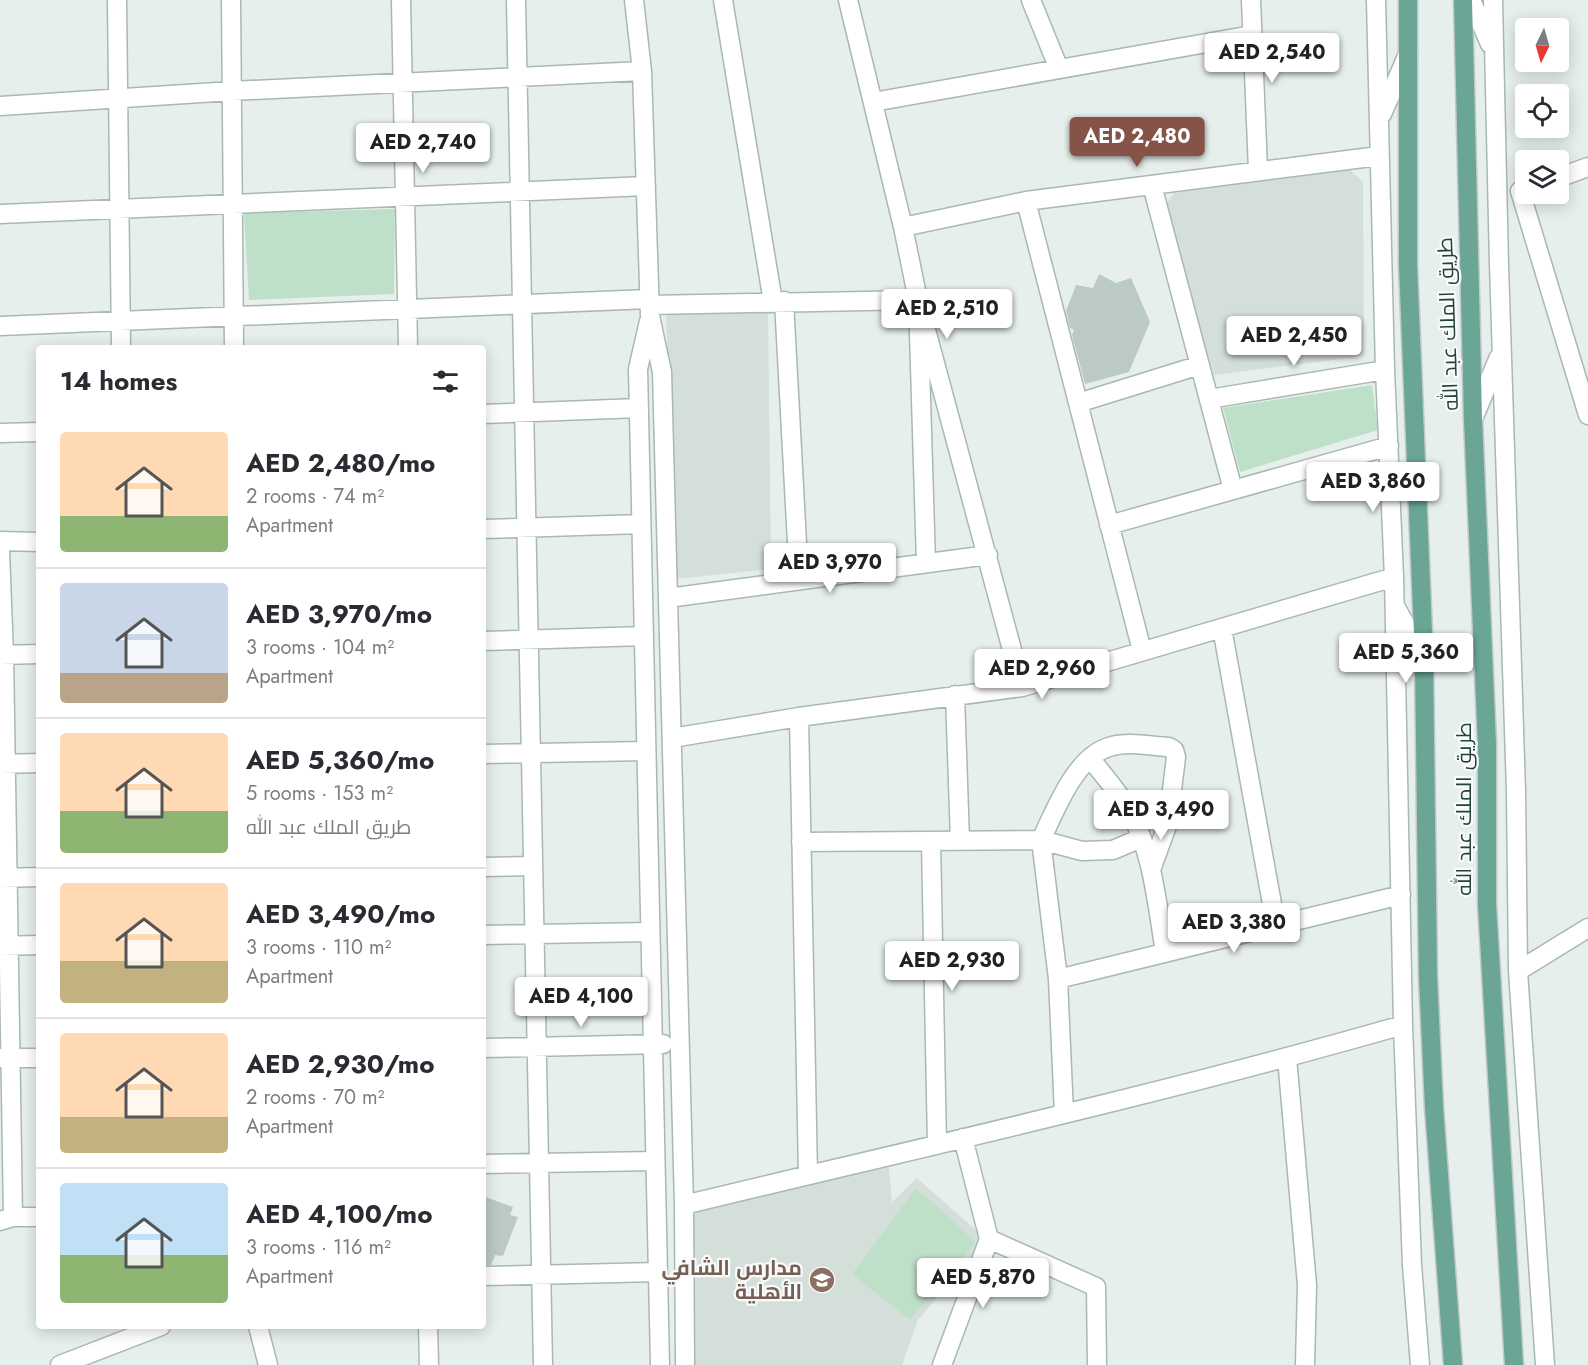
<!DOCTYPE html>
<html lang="en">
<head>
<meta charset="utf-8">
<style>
  :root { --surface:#fff; --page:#f7f7f7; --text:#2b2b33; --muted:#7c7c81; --line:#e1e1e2; --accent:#855347 }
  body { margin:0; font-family:Jost,Cairo,sans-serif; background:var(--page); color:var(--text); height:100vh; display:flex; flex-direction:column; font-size:22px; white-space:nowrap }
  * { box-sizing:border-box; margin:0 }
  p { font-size:20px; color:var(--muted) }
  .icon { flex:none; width:33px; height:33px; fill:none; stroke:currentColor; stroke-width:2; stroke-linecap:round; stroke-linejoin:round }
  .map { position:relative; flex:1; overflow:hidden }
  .panel { position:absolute; left:36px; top:345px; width:450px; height:984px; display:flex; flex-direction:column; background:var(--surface); border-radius:6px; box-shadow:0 3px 15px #0003 }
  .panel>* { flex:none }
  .needle { width:39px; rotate:185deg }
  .tools { position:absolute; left:1515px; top:18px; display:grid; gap:12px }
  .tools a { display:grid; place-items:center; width:54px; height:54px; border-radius:6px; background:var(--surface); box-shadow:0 3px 15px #0003; font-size:30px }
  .price { position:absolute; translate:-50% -51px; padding:0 14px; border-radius:6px; background:#fff; color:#222; font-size:20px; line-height:39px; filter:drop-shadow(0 2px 3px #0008) }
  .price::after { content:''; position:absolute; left:50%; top:36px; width:18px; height:14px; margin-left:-9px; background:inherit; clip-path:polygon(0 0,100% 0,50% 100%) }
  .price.selected { background:var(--accent); color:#fff }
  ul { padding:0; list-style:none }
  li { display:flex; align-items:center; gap:18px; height:150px; padding:0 24px }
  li+li { border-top:2px solid var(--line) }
  li span { display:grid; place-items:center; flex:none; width:168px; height:120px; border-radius:6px; color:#555 }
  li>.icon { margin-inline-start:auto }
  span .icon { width:72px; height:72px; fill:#fffc; stroke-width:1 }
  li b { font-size:26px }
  h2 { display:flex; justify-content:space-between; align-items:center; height:72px; padding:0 24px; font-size:26px }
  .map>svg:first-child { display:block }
</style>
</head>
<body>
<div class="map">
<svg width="1588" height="1365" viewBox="0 0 1588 1365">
  <rect width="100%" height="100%" fill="#e6efeb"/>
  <path fill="#d4dfda" d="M1348 168 1363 182 1364 356 1214 375 1164 207 1174 193Z
    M768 312 771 569 676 579 666 314Z
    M888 1158 892 1202 917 1178 986 1239 918 1320 902 1365H694L691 1212Z"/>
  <path fill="#bfe0c8" d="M395 209 394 294 249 300 244 213Z
    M1372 385 1378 430 1240 472 1223 408Z
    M916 1188 976 1242 910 1320 852 1274Z"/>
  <path fill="#bbcac4" d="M1099 274 1116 283 1131 278 1150 322 1129 372 1085 384 1072 335 1074 330 1070 328 1066 311 1076 285 1093 288Z
    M483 1196 513 1207 510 1215 518 1217 503 1256 495 1255 491 1265H483Z"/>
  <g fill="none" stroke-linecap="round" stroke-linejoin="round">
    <g stroke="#a8b8b2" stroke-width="21">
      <path id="minor" d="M117 0 121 348
        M231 0 234 348
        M401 0 408 348
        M516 0 543 1365
        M634 0 642 71 650 316 662 372 684 1205 685 1365
        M723 0 773 302
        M848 0 903 227 918 300 1022 687
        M1031 0 1059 69
        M1251 0 1258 170
        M1376 0 1385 370 1394 577 1403 1025 1412 1265 1420 1365
        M1471 0 1490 44
        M1493 0 1499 265 1516 791 1518 971 1545 1365
        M873 102 1252 35
        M0 106 232 91 642 71
        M1382 114 1408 54
        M1558 178 1588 167
        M1152 185 1233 490
        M1526 189 1520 191 1588 415
        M1026 201 1142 651
        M0 214 646 186
        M903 227 1026 201 1379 156
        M784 301 799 580
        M649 305 918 300 926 563
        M649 321 638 369 660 1365
        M0 326 649 299
        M1209 399 1385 370
        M1078 403 1200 365
        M483 414 639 408
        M1473 419 1499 357
        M0 433 39 432
        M1109 525 1389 446
        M483 529 641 524
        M0 541 39 542
        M0 551 4 655 13 1217
        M668 598 988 555
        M1395 606 1424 658
        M1222 628 1276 926
        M483 641 644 636
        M0 655 39 654
        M955 695 960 841
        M799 717 808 1175
        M672 738 799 717 1022 687 1394 577
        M483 754 646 751
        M1090 758C1103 775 1118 791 1129 810 1153 852 1157 905 1165 952
        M0 764 39 763
        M1141 838 1113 850 1082 851 1041 840C1055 811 1075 757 1109 747 1128 741 1150 746 1169 747L1174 750 1176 757 1168 823 1151 870
        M931 841 937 1145
        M801 842 1041 840 1058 979 1064 1114
        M483 867 533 866
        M0 878 39 877
        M483 935 650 932
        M0 946 39 945
        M1518 971 1588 928
        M1058 979 1401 895
        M483 1048 663 1044
        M0 1058H39
        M1287 1058 1307 1285 1305 1365
        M963 1138 989 1239 1096 1287 1097 1365
        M483 1164 655 1161
        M684 1205C924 1147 1166 1093 1403 1025
        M0 1221 13 1217H39
        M483 1276 658 1272
        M258 1326 268 1365
        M428 1326 429 1365
        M60 1365 161 1326
        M942 1365 989 1239"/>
    </g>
    <g stroke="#c2cac8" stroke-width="21">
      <path id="major" d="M1408 0V265L1424 658 1428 976 1434 1107 1453 1365
        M1463 0 1473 419 1487 745V904L1514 1365"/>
    </g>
    <use href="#minor" stroke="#fff" stroke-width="18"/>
    <use href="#major" stroke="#6aa596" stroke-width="18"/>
  </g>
  <defs>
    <g id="school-disc" transform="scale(1.35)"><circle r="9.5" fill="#8d6e63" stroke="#f7fbf9"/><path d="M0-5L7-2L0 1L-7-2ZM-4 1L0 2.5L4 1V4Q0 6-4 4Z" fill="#fff"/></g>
  </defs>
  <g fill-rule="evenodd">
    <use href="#school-disc" x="822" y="1280"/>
  </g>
  <g text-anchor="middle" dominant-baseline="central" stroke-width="4.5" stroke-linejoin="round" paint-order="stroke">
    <g font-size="21" fill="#24423a" stroke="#f7fbf9">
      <text transform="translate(1448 324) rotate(-92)">طريق الملك عبد الله</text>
      <text transform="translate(1464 809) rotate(-90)">طريق الملك عبد الله</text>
    </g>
    <g font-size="21" font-weight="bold" fill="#785e54" stroke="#f7fbf9" text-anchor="end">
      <text x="802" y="1268">مدارس الشافي<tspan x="802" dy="24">الأهلية</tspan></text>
    </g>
  </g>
</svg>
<div class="tools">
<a><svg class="needle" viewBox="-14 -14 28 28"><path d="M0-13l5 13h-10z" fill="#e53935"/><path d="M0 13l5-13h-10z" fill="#7c7c81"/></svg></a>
<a><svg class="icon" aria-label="locate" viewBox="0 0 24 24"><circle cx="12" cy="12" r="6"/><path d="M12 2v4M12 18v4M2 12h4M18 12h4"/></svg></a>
<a><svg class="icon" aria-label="layers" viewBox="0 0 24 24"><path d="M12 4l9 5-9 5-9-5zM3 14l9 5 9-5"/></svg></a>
</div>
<b class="price" style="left:1272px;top:84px">AED 2,540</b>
<b class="price selected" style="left:1137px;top:168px">AED 2,480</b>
<b class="price" style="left:423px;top:174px">AED 2,740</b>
<b class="price" style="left:947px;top:340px">AED 2,510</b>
<b class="price" style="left:1294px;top:367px">AED 2,450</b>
<b class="price" style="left:1373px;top:513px">AED 3,860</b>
<b class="price" style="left:830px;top:594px">AED 3,970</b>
<b class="price" style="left:1406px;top:684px">AED 5,360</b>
<b class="price" style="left:1042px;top:700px">AED 2,960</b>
<b class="price" style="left:1161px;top:841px">AED 3,490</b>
<b class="price" style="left:1234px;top:954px">AED 3,380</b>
<b class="price" style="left:952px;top:992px">AED 2,930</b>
<b class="price" style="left:581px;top:1028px">AED 4,100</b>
<b class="price" style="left:983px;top:1309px">AED 5,870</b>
<section class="panel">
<h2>14 homes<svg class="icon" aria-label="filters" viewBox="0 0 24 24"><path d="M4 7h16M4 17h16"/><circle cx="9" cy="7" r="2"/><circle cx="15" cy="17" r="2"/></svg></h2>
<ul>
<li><span style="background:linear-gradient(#ffd9b3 70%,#8fb573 0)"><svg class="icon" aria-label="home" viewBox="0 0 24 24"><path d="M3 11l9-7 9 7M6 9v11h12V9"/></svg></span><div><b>AED 2,480/mo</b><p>2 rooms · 74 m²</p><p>Apartment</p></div></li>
<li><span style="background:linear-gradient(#c9d6e8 75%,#b9a48a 0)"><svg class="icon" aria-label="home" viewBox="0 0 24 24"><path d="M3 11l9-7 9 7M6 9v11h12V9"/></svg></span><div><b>AED 3,970/mo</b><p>3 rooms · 104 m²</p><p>Apartment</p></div></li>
<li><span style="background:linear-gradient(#ffd9b3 65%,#8fb573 0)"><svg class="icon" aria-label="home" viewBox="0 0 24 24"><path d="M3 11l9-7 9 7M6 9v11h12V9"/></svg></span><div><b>AED 5,360/mo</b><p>5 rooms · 153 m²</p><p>طريق الملك عبد الله</p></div></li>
<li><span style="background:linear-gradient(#ffd9b3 65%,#c2b280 0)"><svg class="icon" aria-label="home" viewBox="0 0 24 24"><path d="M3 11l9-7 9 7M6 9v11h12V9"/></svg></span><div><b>AED 3,490/mo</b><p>3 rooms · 110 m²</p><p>Apartment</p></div></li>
<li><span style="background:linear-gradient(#ffd9b3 70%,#c2b280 0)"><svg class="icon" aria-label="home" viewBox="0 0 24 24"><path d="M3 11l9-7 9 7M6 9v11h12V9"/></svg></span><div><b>AED 2,930/mo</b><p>2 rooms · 70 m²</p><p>Apartment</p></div></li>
<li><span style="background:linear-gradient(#bfe0f5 60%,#8fb573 0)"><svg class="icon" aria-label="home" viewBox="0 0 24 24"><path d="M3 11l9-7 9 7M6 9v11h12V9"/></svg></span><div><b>AED 4,100/mo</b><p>3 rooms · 116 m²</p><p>Apartment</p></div></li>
</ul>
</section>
</div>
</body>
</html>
